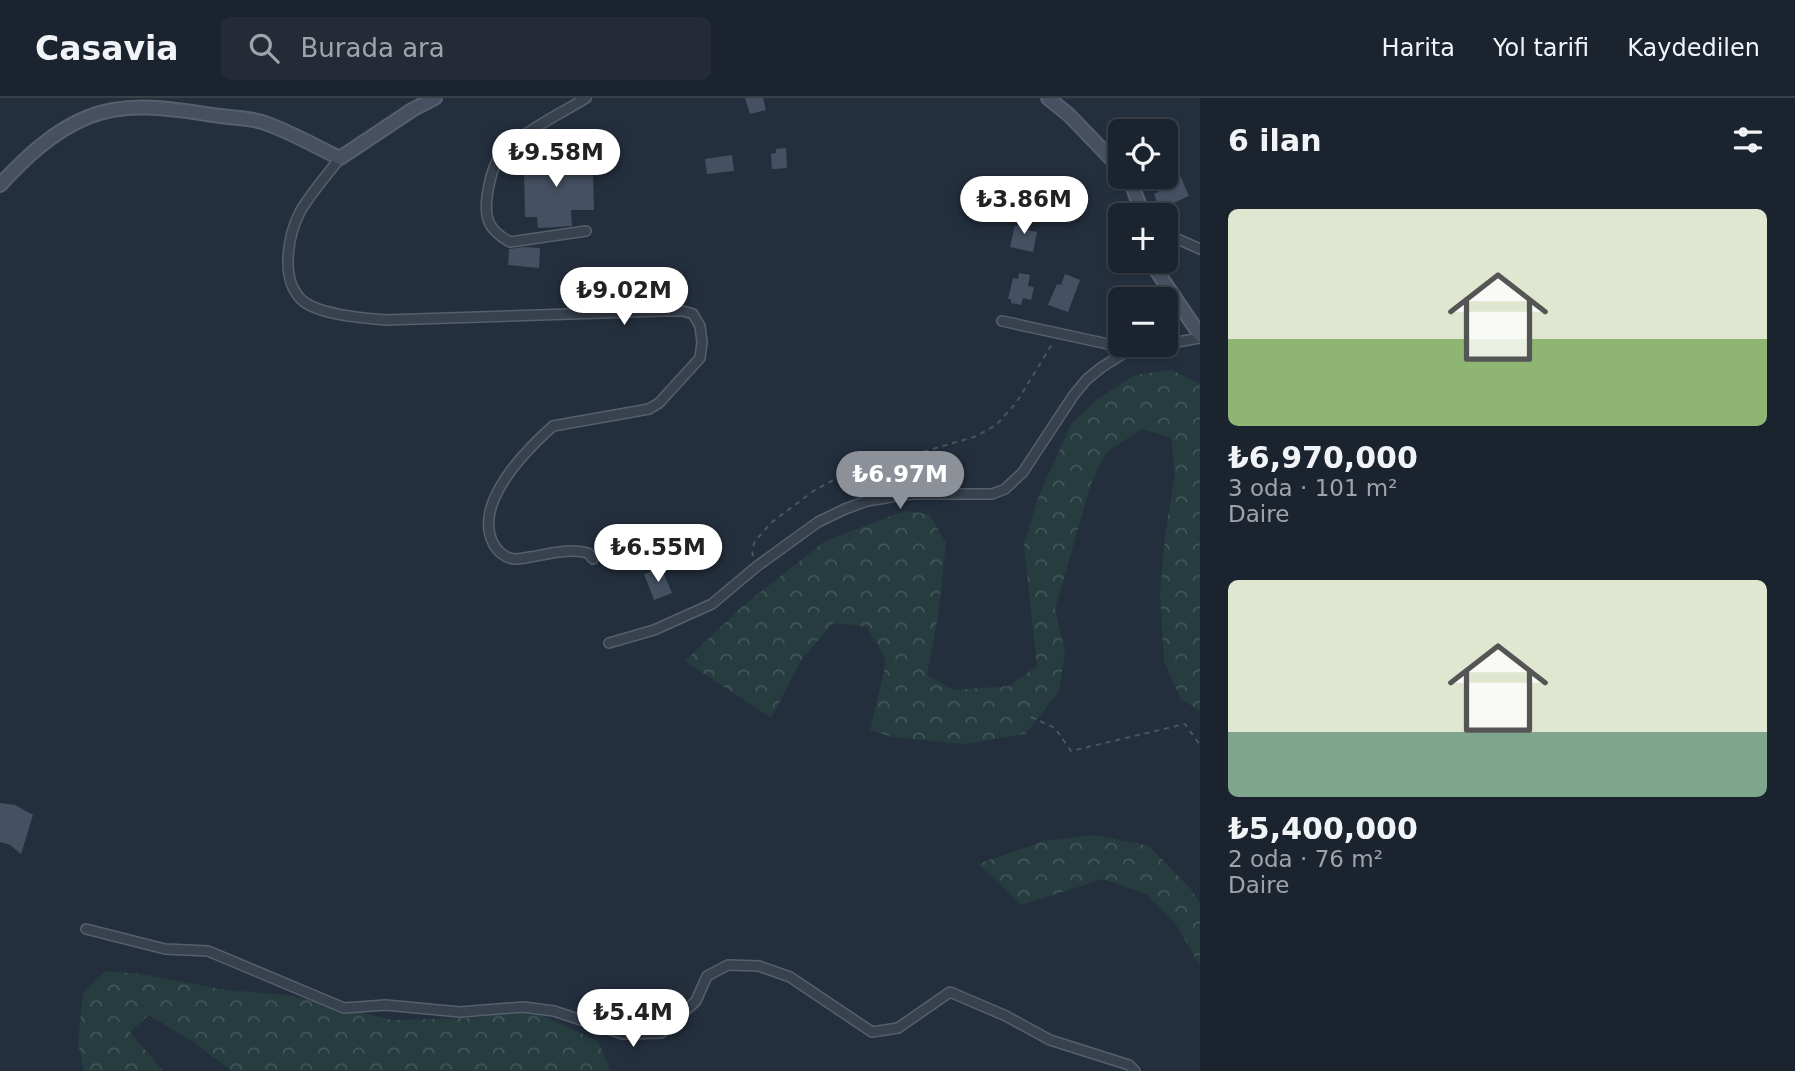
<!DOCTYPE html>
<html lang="tr">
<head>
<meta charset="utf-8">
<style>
  :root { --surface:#1b232e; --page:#242b36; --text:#f1f3f6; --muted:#a0a4aa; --line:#39404a; --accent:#8c9099 }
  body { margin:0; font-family:"DejaVu Sans",sans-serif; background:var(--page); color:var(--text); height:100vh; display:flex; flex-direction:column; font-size:26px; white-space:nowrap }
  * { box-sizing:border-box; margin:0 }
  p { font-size:23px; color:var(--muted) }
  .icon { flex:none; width:38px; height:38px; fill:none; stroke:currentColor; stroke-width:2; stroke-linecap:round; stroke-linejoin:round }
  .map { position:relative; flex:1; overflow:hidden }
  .drawer { display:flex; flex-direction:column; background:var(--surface); width:595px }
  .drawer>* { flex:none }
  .controls { position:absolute; left:1108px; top:21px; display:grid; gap:14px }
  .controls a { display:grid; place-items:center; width:70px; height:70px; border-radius:10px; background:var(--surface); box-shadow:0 2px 5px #0004,0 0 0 2px var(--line); font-size:35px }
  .price { position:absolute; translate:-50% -60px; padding:0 16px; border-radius:24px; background:#fff; color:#222; font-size:23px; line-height:46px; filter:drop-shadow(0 2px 4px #0008) }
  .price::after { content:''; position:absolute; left:50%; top:42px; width:21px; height:16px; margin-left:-10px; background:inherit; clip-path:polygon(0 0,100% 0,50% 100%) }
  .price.active { background:var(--accent); color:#fff }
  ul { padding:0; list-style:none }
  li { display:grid; align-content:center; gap:14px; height:371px; padding:0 28px }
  li span { display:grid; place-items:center; height:217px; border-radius:10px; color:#555 }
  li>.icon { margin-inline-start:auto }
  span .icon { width:126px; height:126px; fill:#fffc; stroke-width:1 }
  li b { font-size:30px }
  h2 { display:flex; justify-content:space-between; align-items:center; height:84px; padding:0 28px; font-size:30px }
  header { display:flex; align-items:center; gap:42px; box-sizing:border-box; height:98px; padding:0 35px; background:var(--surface); border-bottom:2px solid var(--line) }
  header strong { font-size:33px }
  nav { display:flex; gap:38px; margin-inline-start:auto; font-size:24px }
  .search { width:490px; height:63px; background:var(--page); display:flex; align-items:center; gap:18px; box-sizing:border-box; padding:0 24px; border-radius:10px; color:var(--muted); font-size:26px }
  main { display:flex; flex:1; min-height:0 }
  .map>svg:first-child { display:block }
</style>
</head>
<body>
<header>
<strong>Casavia</strong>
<div class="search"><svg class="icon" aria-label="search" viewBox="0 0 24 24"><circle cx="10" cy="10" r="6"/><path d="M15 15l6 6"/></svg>Burada ara</div>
<nav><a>Harita</a><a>Yol tarifi</a><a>Kaydedilen</a></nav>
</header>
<main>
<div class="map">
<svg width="1200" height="973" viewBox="0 0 1200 973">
  <defs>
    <pattern id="forest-crowns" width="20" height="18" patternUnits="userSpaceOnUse" patternTransform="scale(1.75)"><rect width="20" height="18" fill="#263c3f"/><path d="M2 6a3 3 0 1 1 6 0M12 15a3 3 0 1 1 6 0" fill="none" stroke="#435659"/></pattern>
  </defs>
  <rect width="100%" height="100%" fill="#242f3e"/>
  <path fill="url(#forest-crowns)" d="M1172 272 1200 286V613L1181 601 1164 563 1160 496 1165 438 1175 375 1171 340 1142 331 1106 354 1091 386 1055 511 1065 553 1059 594 1025 636 964 646 892 639 870 632 884 573 885 560 867 529 833 525 802 561 771 620 685 563 743 508 825 443 904 413 929 416 946 445 938 518 927 577 954 592 1009 588 1037 568 1024 447 1038 400 1071 326 1096 302 1135 277Z
    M1096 737 1149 748 1190 790 1200 805V868L1177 828 1148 797 1103 781 1022 807 978 766 1044 743Z
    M106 873 141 876 226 892 288 897 392 922 468 920 533 913 598 943 610 973H232L193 944 149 917 130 934 163 973H84L78 945 83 895Z"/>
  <path fill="#455162" d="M745 0H763L766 12 750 16Z
    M1166 45 1189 98 1160 111 1154 96 1165 90 1160 79H1166Z
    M559 50H571V68L583 67V76H593L594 112H571L572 128 538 130 537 119H525L524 74H529V56H559Z
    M786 50 787 70 772 71 771 56 776 55V51Z
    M732 57 734 73 707 76 705 61Z
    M1020 118 1031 120 1028 132 1037 134 1033 154 1010 149 1015 127 1018 128Z
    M523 149 540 150 539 170 508 167 509 151Z
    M1019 175 1030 177 1028 188 1034 189 1031 202 1023 200 1021 207 1011 205V201H1008L1013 180 1018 181Z
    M1065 176 1080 182 1068 214 1048 207 1057 186 1061 187Z
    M661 469 672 495 654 502 644 476Z
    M0 705 15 707 33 717 21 756 10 747 0 744Z"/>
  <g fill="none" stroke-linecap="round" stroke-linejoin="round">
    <g stroke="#565f6c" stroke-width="12">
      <path id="street" d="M340 60C327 77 312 94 301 112 288 136 279 182 303 203 320 217 365 220 386 222L663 213H683L693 216 700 228 702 244 700 260 659 305 649 311 553 328C526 352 473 405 493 445 497 453 505 460 514 461 518 461 525 460 530 459 550 456 568 450 588 455L593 461
        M586 133 510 144C490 133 484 122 487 99 489 84 493 66 503 53 507 50 512 46 516 43 538 26 563 14 586 0
        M1166 133 1171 138 1200 151
        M1002 223 1131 251
        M1166 246 1200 240
        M609 545 654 532 712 506 756 469 818 424 845 411 867 403 897 398 915 396H992L1005 391 1023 374 1073 298 1087 281 1102 269 1131 251 1160 247
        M86 831 165 851 208 853 344 910 386 907 460 914 523 909 554 913 623 936 661 935 696 903 707 878 728 867 759 868 790 879 872 934 898 930 950 894 1006 918 1050 942 1129 967 1135 973"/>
    </g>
    <g stroke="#565f6c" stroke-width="16">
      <path id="secondary" d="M1048 0 1069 17 1120 70
        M1126 79 1131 84 1143 117
        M0 87C25 60 53 33 88 19 130 2 177 12 220 18 234 20 249 20 262 24 289 33 315 48 340 60L412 12 435 0
        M1154 163 1156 172 1200 237"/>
    </g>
    <path stroke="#44595c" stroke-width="2" stroke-dasharray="5 5" stroke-linecap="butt" d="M753 458 752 452 755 443 772 424 815 392 841 378 977 338 996 327 1016 305 1054 243
      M1031 619 1055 630 1071 653 1185 626 1200 647"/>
    <use href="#street" stroke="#38414e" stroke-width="9"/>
    <use href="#secondary" stroke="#465061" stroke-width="12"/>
  </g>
</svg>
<div class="controls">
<a><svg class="icon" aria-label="locate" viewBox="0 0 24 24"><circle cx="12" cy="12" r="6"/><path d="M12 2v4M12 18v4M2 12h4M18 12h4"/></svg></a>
<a>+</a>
<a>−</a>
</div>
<b class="price" style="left:556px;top:91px">₺9.58M</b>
<b class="price" style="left:1024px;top:138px">₺3.86M</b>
<b class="price" style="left:624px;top:229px">₺9.02M</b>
<b class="price active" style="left:900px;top:413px">₺6.97M</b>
<b class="price" style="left:658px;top:486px">₺6.55M</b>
<b class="price" style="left:633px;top:951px">₺5.4M</b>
</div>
<section class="drawer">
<h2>6 ilan<svg class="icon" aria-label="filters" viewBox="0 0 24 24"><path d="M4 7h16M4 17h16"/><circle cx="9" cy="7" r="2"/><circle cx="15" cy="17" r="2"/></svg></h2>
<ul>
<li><span style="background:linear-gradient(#dfe7d0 60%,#8fb573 0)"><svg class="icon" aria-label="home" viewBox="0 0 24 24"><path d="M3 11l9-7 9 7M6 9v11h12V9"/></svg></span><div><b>₺6,970,000</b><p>3 oda · 101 m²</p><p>Daire</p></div></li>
<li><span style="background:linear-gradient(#dfe7d0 70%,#7fa58c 0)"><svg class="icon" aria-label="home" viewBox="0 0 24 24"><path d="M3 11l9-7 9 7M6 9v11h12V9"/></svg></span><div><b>₺5,400,000</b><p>2 oda · 76 m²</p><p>Daire</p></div></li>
</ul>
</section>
</main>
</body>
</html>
